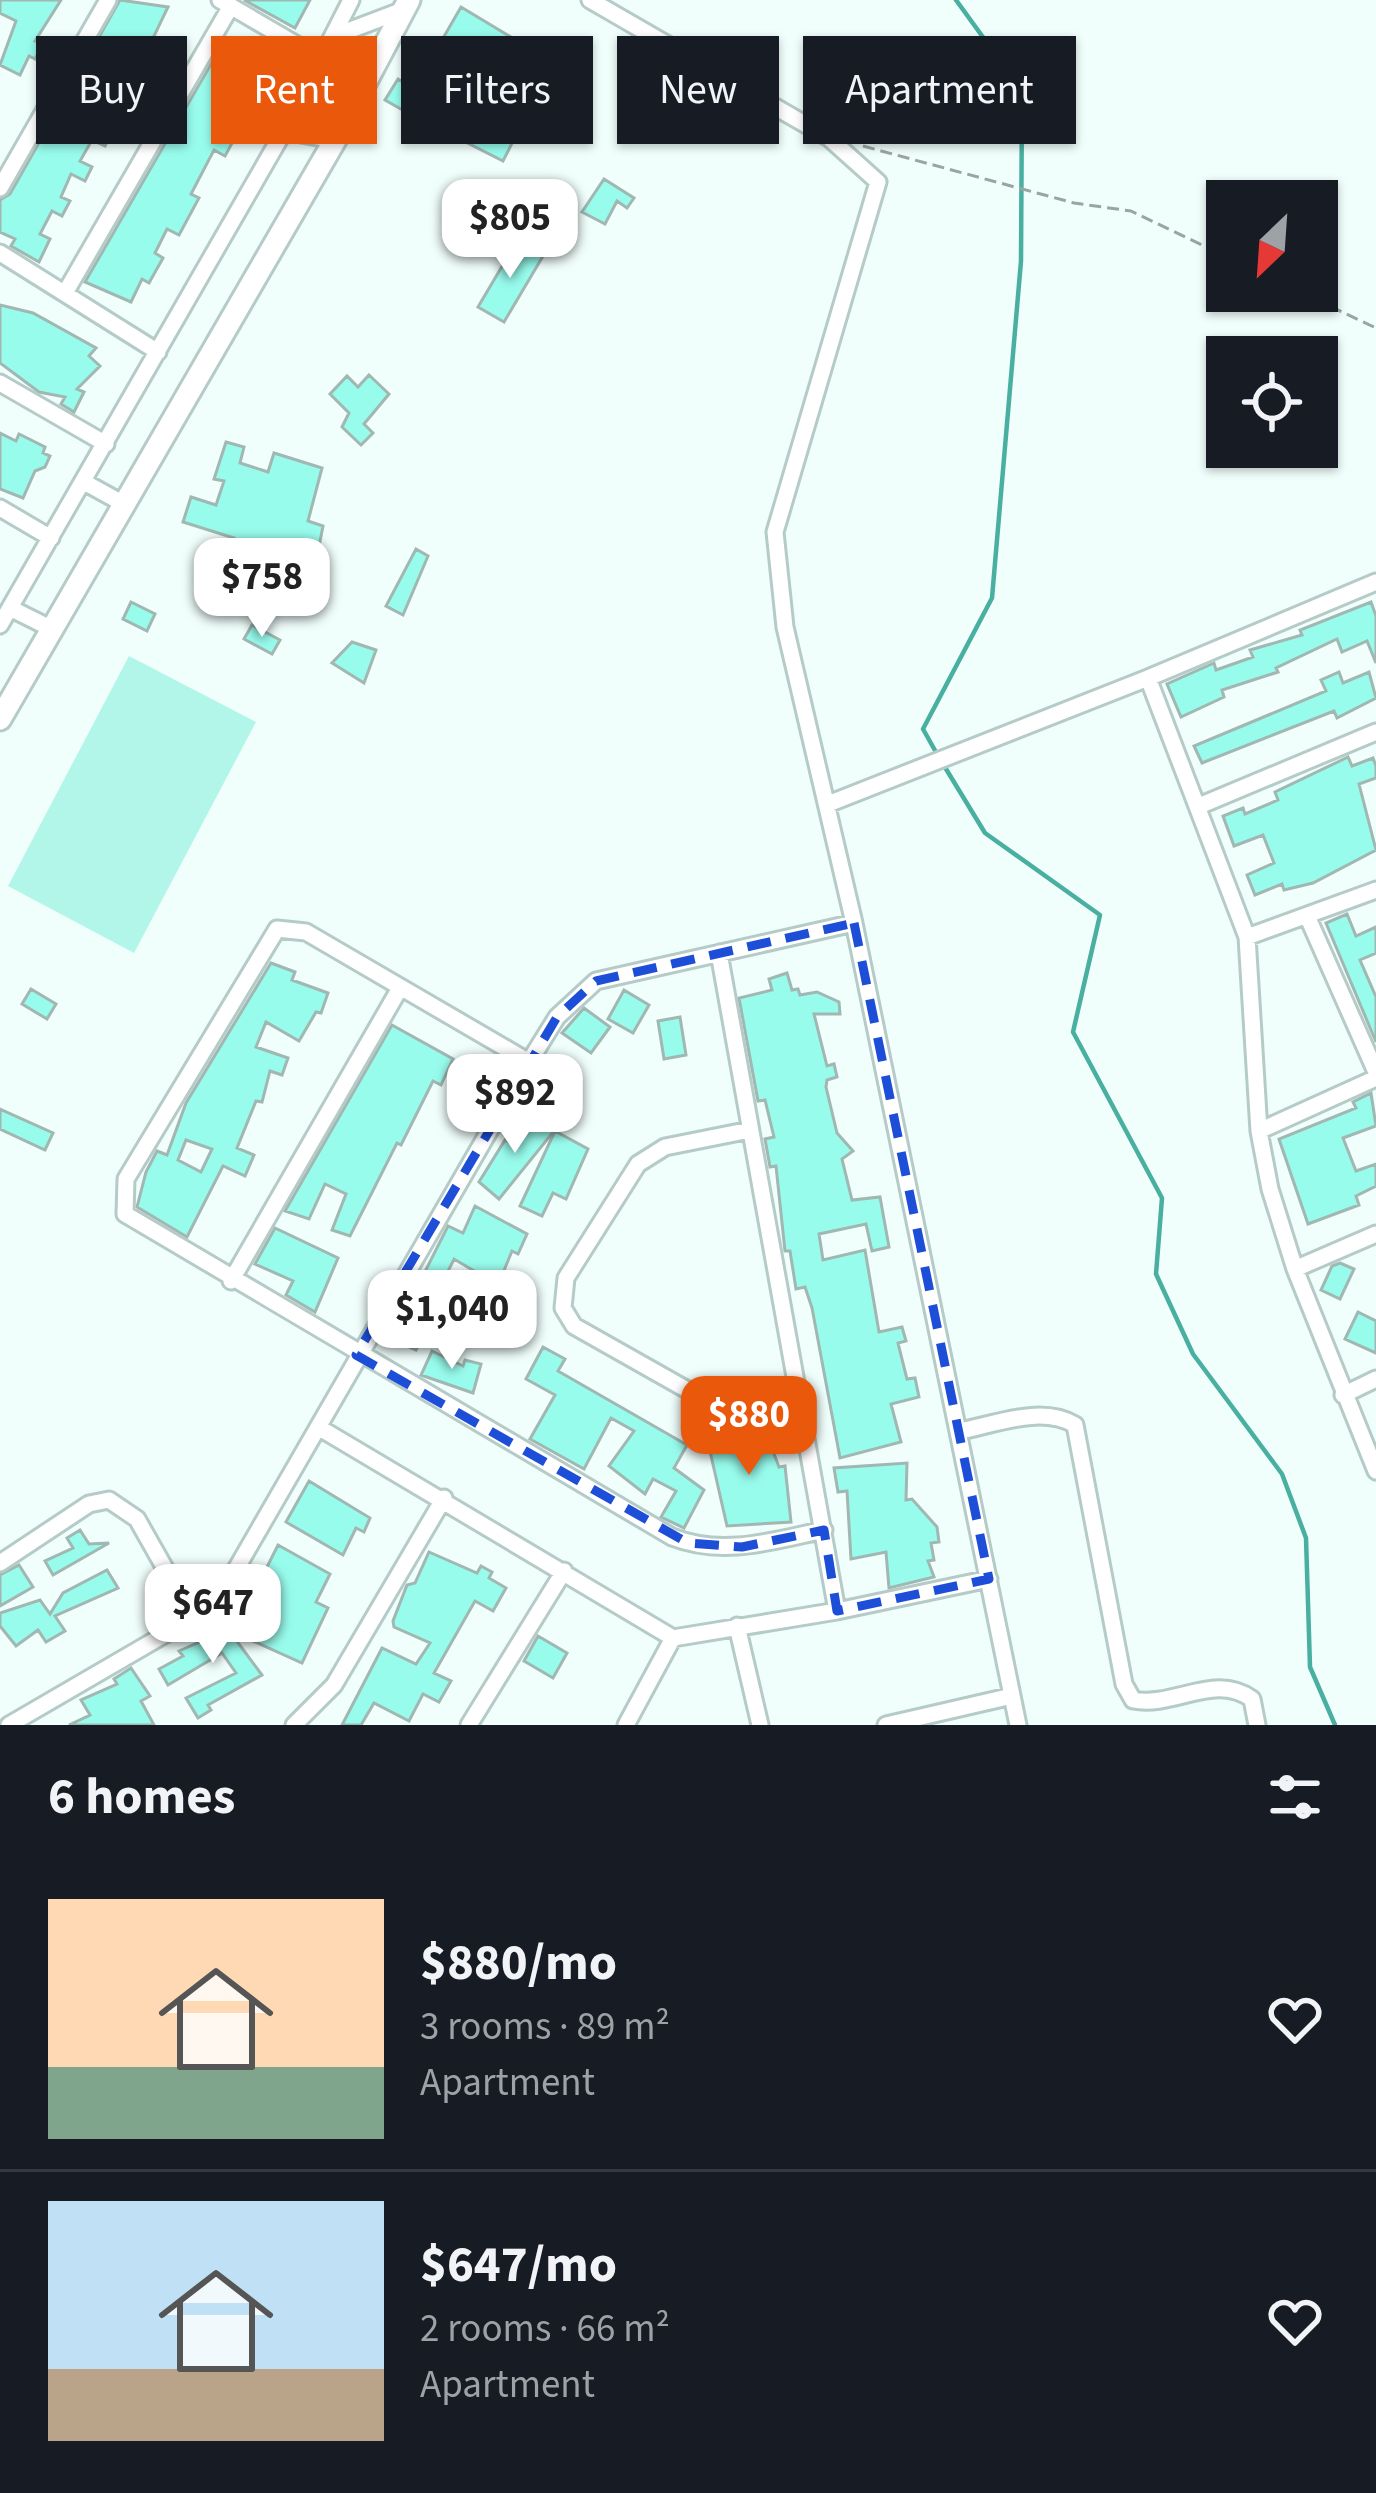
<!DOCTYPE html>
<html lang="en">
<head>
<meta charset="utf-8">
<style>
  :root { --surface:#171b24; --page:#242831; --text:#f1f3f6; --muted:#9ea1a6; --line:#363941; --accent:#ea580c }
  body { margin:0; font-family:"Source Sans 3",sans-serif; background:var(--page); color:var(--text); height:100vh; display:flex; flex-direction:column; font-size:45px; white-space:nowrap }
  * { box-sizing:border-box; margin:0 }
  p { font-size:39px; color:var(--muted) }
  .icon { flex:none; width:66px; height:66px; fill:none; stroke:currentColor; stroke-width:2; stroke-linecap:round; stroke-linejoin:round }
  .map { position:relative; height:1725px; overflow:hidden }
  .drawer { display:flex; flex-direction:column; background:var(--surface); flex:1 }
  .drawer>* { flex:none }
  .banner { position:absolute; left:36px; top:36px; width:1305px; height:108px; display:flex; gap:24px }
  .needle { width:78px; rotate:205deg }
  .controls { position:absolute; left:1206px; top:180px; display:grid; gap:24px }
  .controls a { display:grid; place-items:center; width:132px; height:132px; border-radius:0px; background:var(--surface); box-shadow:0 3px 9px #0004; font-size:60px }
  .price { position:absolute; translate:-50% -102px; padding:0 27px; border-radius:24px; background:#fff; color:#222; font-size:39px; line-height:78px; filter:drop-shadow(0 3px 6px #0008) }
  .price::after { content:''; position:absolute; left:50%; top:72px; width:36px; height:27px; margin-left:-18px; background:inherit; clip-path:polygon(0 0,100% 0,50% 100%) }
  .price.on { background:var(--accent); color:#fff }
  ul { padding:0; list-style:none }
  li { display:flex; align-items:center; gap:36px; height:300px; padding:0 48px }
  li+li { border-top:3px solid var(--line) }
  li span { display:grid; place-items:center; flex:none; width:336px; height:240px; border-radius:0px; color:#555 }
  li>.icon { margin-inline-start:auto }
  span .icon { width:144px; height:144px; fill:#fffc; stroke-width:1 }
  li b { font-size:51px }
  h2 { display:flex; justify-content:space-between; align-items:center; height:144px; padding:0 48px; font-size:51px }
  .pill { padding:0 42px; border-radius:0px; background:var(--surface); box-shadow:0 3px 9px #0004; font-size:42px; line-height:108px }
  .pill.on { background:var(--accent); color:#fff }
  .map>svg:first-child { display:block }
</style>
</head>
<body>
<div class="map">
<svg width="1376" height="1725" viewBox="0 0 1376 1725">
  <rect width="100%" height="100%" fill="#f0fefc"/>
  <path fill="#b2f6ea" d="M129 656 256 722 134 953 8 886Z"/>
  <g fill="none" stroke-linecap="round" stroke-linejoin="round">
    <path stroke="#48afa1" stroke-width="4.5" d="M937 754 923 729 992 598 1021 261 1022 91 956 0
      M943 764 985 833 1100 915 1073 1032 1162 1198 1156 1274 1193 1354 1282 1474 1306 1538 1310 1667 1335 1725"/>
  </g>
  <path fill="#98fced" stroke="#a0b7b2" stroke-width="3" fill-rule="evenodd" d="M0 0H61L35 41 43 44 35 59 29 56 20 75 0 65 16 21 0 13Z
    M120 0 168 7 153 38 164 44 155 61 143 55 132 69 122 92 129 96 123 109 111 104 101 126 112 132 105 146 92 140 80 161 92 167 85 181 71 174 61 197 70 201 62 216 52 211 40 234 50 239 39 262 11 246 15 239 0 232V200L10 194Z
    M244 0H310L295 28Z
    M461 7 536 52 517 94 533 102 503 161 452 135 482 76 501 85 511 65 471 42 450 79 427 66Z
    M225 40 250 50 253 41 280 52 271 74 259 69 246 97 255 101 225 156 214 150 191 194 199 198 179 235 167 229 155 253 163 258 149 283 142 279 131 302 85 282Z
    M398 79 432 100 420 120 385 100Z
    M604 179 634 198 627 208 617 201 605 224 582 212Z
    M517 241 543 256 504 322 478 307Z
    M0 305 33 313 96 348 89 356 100 366 77 389 84 392 74 412 61 404 65 397 39 392 0 363Z
    M369 375 389 394 364 424 373 433 361 445 342 427 349 413 330 394 347 376 358 387Z
    M0 433 16 441 19 434 45 447 43 453 50 456 45 467 35 471 23 498 0 489Z
    M226 442 244 447 240 463 268 472 274 453 322 468 308 521 323 526 312 582 289 575 284 592 237 577 241 564 227 560 234 538 183 522 191 497 216 505 224 481 214 479Z
    M416 549 428 556 403 615 386 606Z
    M131 602 155 614 147 631 123 619Z
    M1371 602 1376 616V663L1367 641 1342 652 1337 639 1276 668 1278 672 1222 690 1224 697 1181 717 1167 684 1214 663 1216 670 1253 657 1250 650 1302 635 1300 630Z
    M252 625 280 640 272 654 244 639Z
    M352 642 376 650 364 683 332 663Z
    M1339 672 1343 683 1369 672 1376 698 1337 718 1334 711 1202 763 1194 746 1326 691 1321 680Z
    M1348 757 1352 766 1373 758 1376 766V778L1359 784 1376 850 1313 883 1284 890 1282 884 1255 895 1247 875 1274 863 1263 835 1234 846 1223 816 1243 808 1245 814 1278 800 1275 792Z
    M1347 914 1356 936 1376 927V953L1360 960 1376 997V1042L1326 923Z
    M271 963 295 972 292 980 328 993 321 1013 316 1012 299 1041 266 1022 256 1047 288 1058 282 1075 270 1071 262 1102 256 1101 237 1148 254 1155 245 1176 223 1166 187 1237 137 1207 146 1172 157 1151 167 1155 186 1103ZM186 1140 212 1149 201 1172 178 1160Z
    M787 973 792 990 798 989 800 995 817 992 839 1002 840 1014H814L827 1066 834 1064 837 1077 827 1080 826 1087 837 1133 853 1151 842 1159 852 1200 880 1197 889 1247 872 1251 866 1224 819 1234 823 1260 865 1250 879 1332 902 1327 906 1341 898 1343 907 1379 915 1378 919 1397 891 1404 901 1442 840 1458 812 1308 805 1287 796 1289 790 1251H785L776 1166 770 1167 765 1139 774 1137 765 1100 758 1101 739 998 772 990 769 979Z
    M31 989 56 1004 47 1019 22 1004Z
    M624 990 649 1005 633 1033 608 1019Z
    M584 1008 610 1027 591 1053 562 1033Z
    M680 1017 686 1055 664 1059 658 1021Z
    M392 1025 453 1059 441 1085 433 1081 401 1145 397 1143 350 1236 332 1230 346 1194 325 1184 309 1219 285 1211Z
    M546 1057 579 1076 568 1095 535 1076Z
    M1371 1093 1376 1126 1343 1138 1356 1171 1376 1164V1186L1356 1196 1359 1205 1308 1224 1279 1139 1356 1108 1353 1102Z
    M0 1109 53 1133 45 1150 0 1129Z
    M523 1114 554 1131 499 1199 479 1182 505 1140 511 1143Z
    M555 1131 588 1149 566 1199 553 1193 542 1216 520 1206Z
    M475 1206 527 1234 518 1254 512 1251 498 1285 454 1259 433 1302 440 1306 416 1350 391 1339 448 1226 463 1233Z
    M275 1228 338 1258 315 1312 286 1295 293 1281 255 1264Z
    M1340 1263 1354 1269 1340 1299 1321 1290 1332 1266Z
    M1358 1312 1376 1321V1353L1345 1339Z
    M543 1347 565 1359 558 1371 687 1445 674 1468 704 1490 684 1528 661 1517 676 1491 653 1479 645 1494 609 1466 634 1431 611 1418 584 1469 530 1439 555 1395 526 1379Z
    M432 1351 463 1366 465 1360 481 1364 473 1393 421 1375Z
    M739 1424 741 1435 765 1430 779 1467 785 1466 791 1522 727 1526 707 1438 713 1437 711 1430Z
    M907 1463 906 1500 912 1499 937 1527 939 1542 931 1543 934 1560 928 1561 934 1577 889 1588 886 1552 851 1559 847 1491 838 1492 834 1468Z
    M309 1481 370 1518 364 1532 356 1528 343 1555 286 1522Z
    M80 1530 89 1544 109 1543 53 1575 45 1561 73 1548 67 1538Z
    M278 1545 330 1574 316 1602 328 1608 302 1663 231 1631 252 1567 264 1573Z
    M429 1552 477 1573 481 1566 492 1572 489 1578 506 1588 493 1611 475 1601 434 1673 451 1681 439 1702 423 1694 409 1721 374 1703 361 1725H342L382 1648 416 1664 430 1643 394 1627 393 1621 407 1585 415 1583Z
    M19 1565 33 1587 0 1606V1575Z
    M107 1570 118 1588 55 1616 65 1631 46 1642 38 1630 16 1646 0 1626V1613L40 1600 50 1614 63 1593Z
    M219 1617 262 1675 208 1705 211 1710 198 1718 186 1698 236 1673 222 1653 168 1685 159 1669 183 1656 179 1651 213 1636 206 1625Z
    M538 1636 567 1653 553 1678 524 1661Z
    M131 1668 150 1696 141 1701 154 1725H69L90 1715 81 1700 117 1684 114 1679Z"/>
  <g fill="none" stroke-linecap="round" stroke-linejoin="round">
    <g stroke="#b5cbc7" stroke-width="21">
      <path id="street" d="M220 0 321 59
        M590 0 829 138 878 182 775 532 785 627 854 923 1018 1725
        M332 37 403 10
        M284 131 335 140
        M0 188 108 0
        M0 253 158 352
        M65 293 231 6
        M0 383 106 444
        M84 482 124 504
        M0 508 51 538
        M10 608 52 629
        M0 625 284 131 351 0
        M1148 678 1247 937 1259 1131 1270 1189 1295 1269 1376 1471
        M828 804 1148 678 1376 582
        M1199 806 1376 732
        M1308 918 1376 1072
        M1247 937 1376 890
        M719 953 837 1611 989 1579
        M529 1062 306 932 277 929 126 1179 125 1214 672 1537C723 1557 772 1541 824 1530
        M750 1130 665 1147 638 1164 566 1278 563 1308 574 1326 705 1400 726 1405 797 1396
        M1259 1131 1376 1078
        M1295 1269 1376 1234
        M231 1281 400 988
        M1343 1395 1376 1379
        M318 1427 673 1638 837 1611
        M960 1431C996 1424 1042 1405 1075 1425L1124 1684 1133 1700C1175 1708 1214 1672 1252 1699L1257 1725
        M0 1563 89 1504 109 1500 137 1519 193 1618
        M737 1626 760 1725
        M9 1725 193 1618 224 1590 529 1062 557 1017 596 981 854 923
        M294 1725 334 1685 444 1498
        M469 1725 564 1571
        M626 1725 673 1638
        M886 1725 1012 1696"/>
    </g>
    <g stroke="#b5cbc7" stroke-width="27">
      <path id="secondary" d="M0 719 335 140 409 0"/>
    </g>
    <path stroke="#99a5a4" stroke-width="3" stroke-dasharray="12 6" stroke-linecap="butt" d="M863 146 1074 203 1131 211 1227 257
      M1298 291 1376 328"/>
    <use href="#street" stroke="#fff" stroke-width="15"/>
    <use href="#secondary" stroke="#fff" stroke-width="21"/>
  </g>
  <path fill="none" stroke="#1d4ed8" stroke-width="9" stroke-dasharray="24 15" stroke-linejoin="round" d="M854 923 989 1579 837 1611 824 1530 742 1547 688 1543 356 1355 557 1017 596 981Z"/>
</svg>
<div class="controls">
<a><svg class="needle" viewBox="-14 -14 28 28"><path d="M0-13l5 13h-10z" fill="#e53935"/><path d="M0 13l5-13h-10z" fill="#9ea1a6"/></svg></a>
<a><svg class="icon" aria-label="locate" viewBox="0 0 24 24"><circle cx="12" cy="12" r="6"/><path d="M12 2v4M12 18v4M2 12h4M18 12h4"/></svg></a>
</div>
<b class="price" style="left:510px;top:281px">$805</b>
<b class="price" style="left:262px;top:640px">$758</b>
<b class="price" style="left:515px;top:1156px">$892</b>
<b class="price" style="left:452px;top:1372px">$1,040</b>
<b class="price on" style="left:749px;top:1478px">$880</b>
<b class="price" style="left:213px;top:1666px">$647</b>
<div class="banner">
<a class="pill">Buy</a>
<a class="pill on">Rent</a>
<a class="pill">Filters</a>
<a class="pill">New</a>
<a class="pill">Apartment</a>
</div>
</div>
<section class="drawer">
<h2>6 homes<svg class="icon" aria-label="filters" viewBox="0 0 24 24"><path d="M4 7h16M4 17h16"/><circle cx="9" cy="7" r="2"/><circle cx="15" cy="17" r="2"/></svg></h2>
<ul>
<li><span style="background:linear-gradient(#ffd9b3 70%,#7fa58c 0)"><svg class="icon" aria-label="home" viewBox="0 0 24 24"><path d="M3 11l9-7 9 7M6 9v11h12V9"/></svg></span><div><b>$880/mo</b><p>3 rooms · 89 m²</p><p>Apartment</p></div><svg class="icon" aria-label="heart" viewBox="0 0 24 24"><path d="M12 20l-8-8c-3-5 5-10 8-4 3-6 11-1 8 4z"/></svg></li>
<li><span style="background:linear-gradient(#bfe0f5 70%,#b9a48a 0)"><svg class="icon" aria-label="home" viewBox="0 0 24 24"><path d="M3 11l9-7 9 7M6 9v11h12V9"/></svg></span><div><b>$647/mo</b><p>2 rooms · 66 m²</p><p>Apartment</p></div><svg class="icon" aria-label="heart" viewBox="0 0 24 24"><path d="M12 20l-8-8c-3-5 5-10 8-4 3-6 11-1 8 4z"/></svg></li>
</ul>
</section>
</body>
</html>
